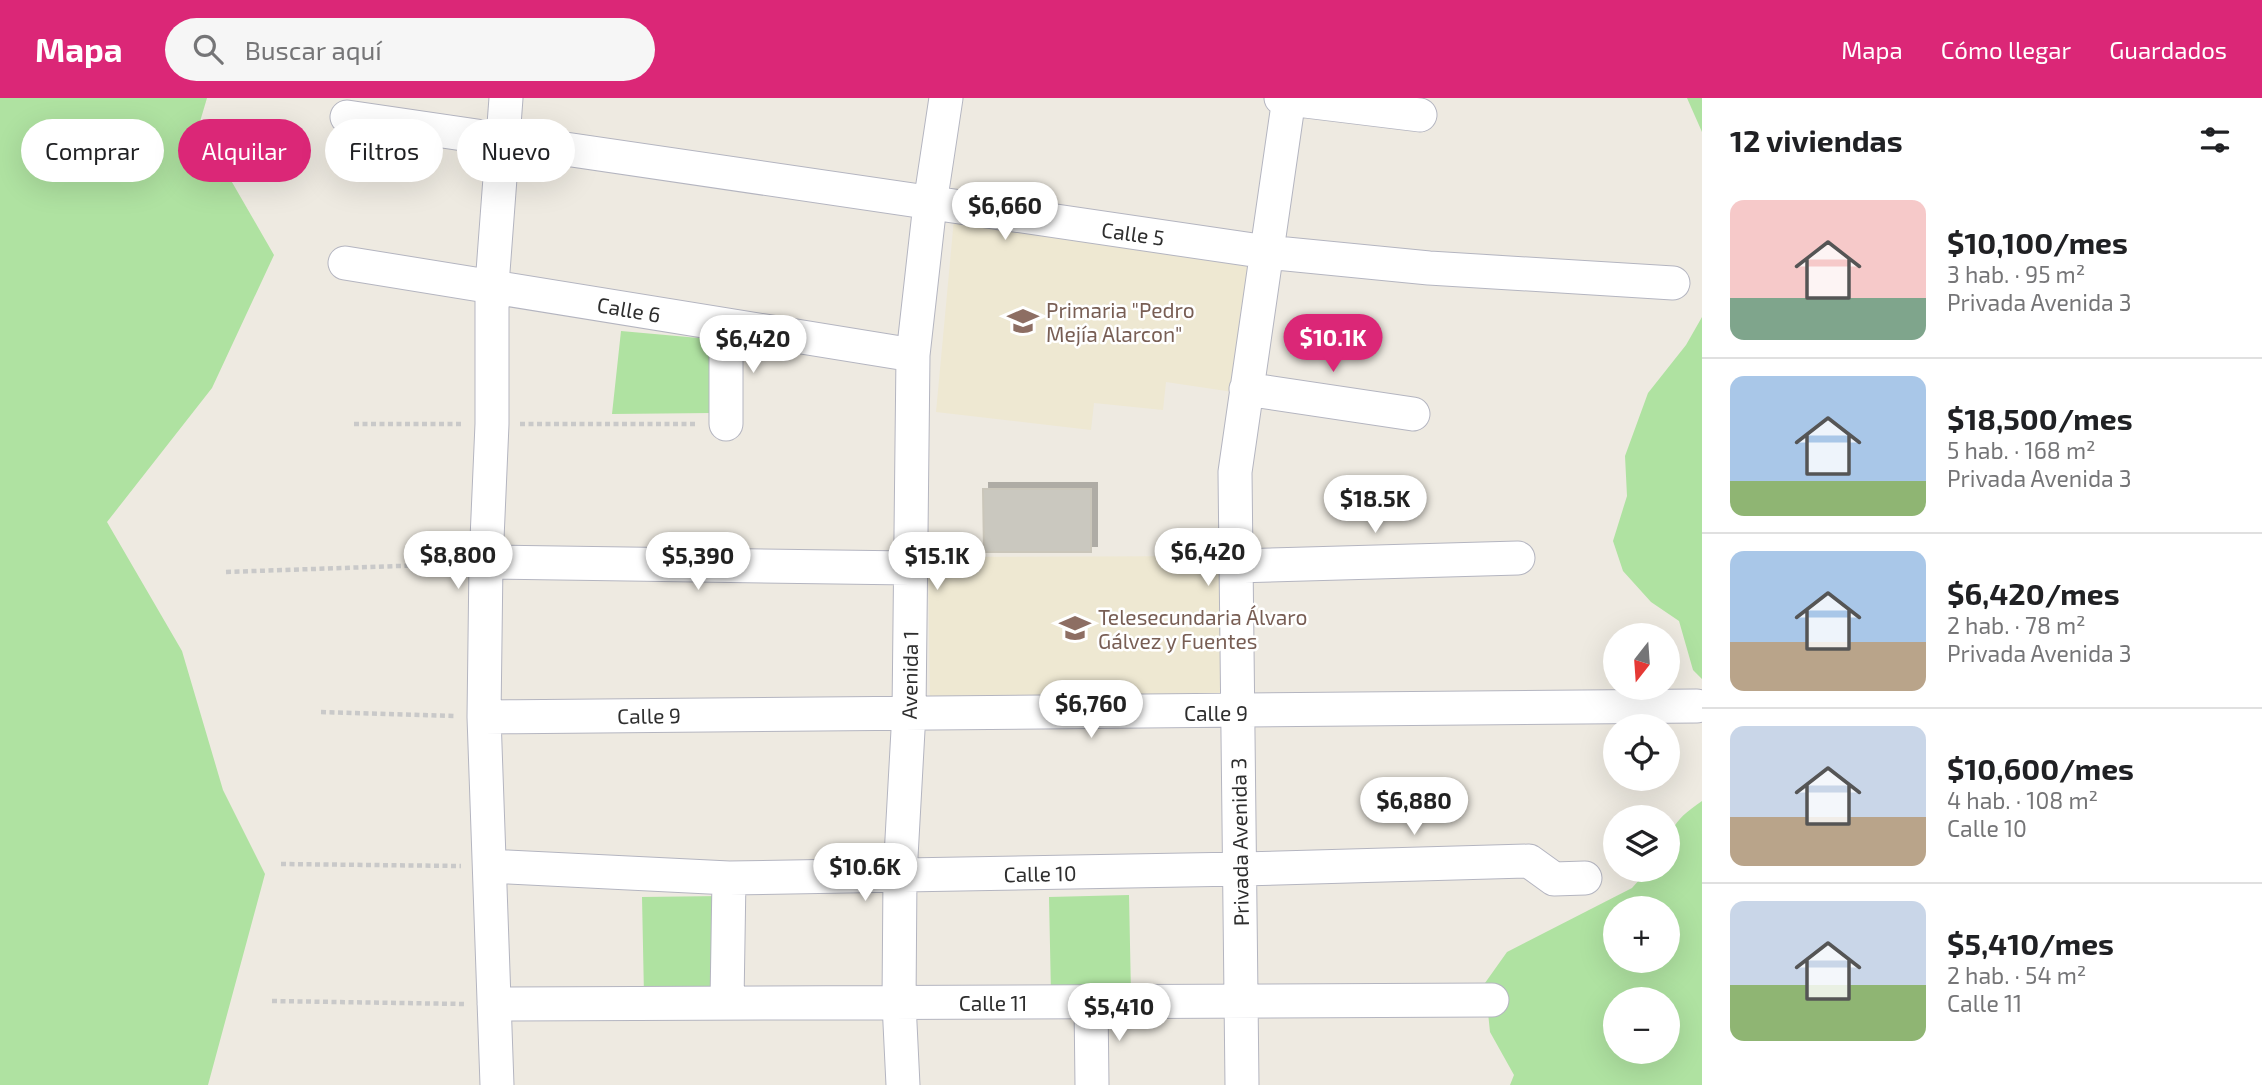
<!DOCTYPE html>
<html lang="es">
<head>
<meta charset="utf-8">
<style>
  :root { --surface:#fff; --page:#f6f6f6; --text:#202124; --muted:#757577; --line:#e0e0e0; --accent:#db2777 }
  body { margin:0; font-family:"Exo 2",sans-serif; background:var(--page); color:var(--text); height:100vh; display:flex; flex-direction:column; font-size:26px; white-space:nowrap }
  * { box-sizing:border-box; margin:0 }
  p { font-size:23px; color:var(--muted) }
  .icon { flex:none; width:38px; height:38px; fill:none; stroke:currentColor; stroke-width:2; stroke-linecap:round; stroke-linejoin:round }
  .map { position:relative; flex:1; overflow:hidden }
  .details { display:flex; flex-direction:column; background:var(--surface); width:560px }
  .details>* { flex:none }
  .hud { position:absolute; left:21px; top:21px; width:665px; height:63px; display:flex; gap:14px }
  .needle { width:46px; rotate:197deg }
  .buttons { position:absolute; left:1603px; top:525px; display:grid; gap:14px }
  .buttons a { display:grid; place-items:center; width:77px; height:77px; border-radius:50%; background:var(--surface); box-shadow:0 7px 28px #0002; font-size:35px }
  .price { position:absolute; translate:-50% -60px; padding:0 16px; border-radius:24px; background:#fff; color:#222; font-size:23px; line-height:46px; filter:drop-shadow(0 2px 4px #0008) }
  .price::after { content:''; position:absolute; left:50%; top:42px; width:21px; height:16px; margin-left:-10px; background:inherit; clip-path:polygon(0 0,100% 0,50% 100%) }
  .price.on { background:var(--accent); color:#fff }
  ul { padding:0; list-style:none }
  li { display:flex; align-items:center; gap:21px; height:175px; padding:0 28px }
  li+li { border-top:2px solid var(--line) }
  li span { display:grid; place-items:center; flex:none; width:196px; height:140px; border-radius:14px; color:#555 }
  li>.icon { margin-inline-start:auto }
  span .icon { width:84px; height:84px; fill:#fffc; stroke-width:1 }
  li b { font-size:30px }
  h2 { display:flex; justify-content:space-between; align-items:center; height:84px; padding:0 28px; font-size:30px }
  .chip { padding:0 24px; border-radius:32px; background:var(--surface); box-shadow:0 7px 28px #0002; font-size:24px; line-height:63px }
  .chip.on { background:var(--accent); color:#fff }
  header { display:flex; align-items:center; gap:42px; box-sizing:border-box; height:98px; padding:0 35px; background:var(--accent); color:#fff }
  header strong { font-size:33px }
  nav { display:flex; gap:38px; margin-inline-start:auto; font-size:24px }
  .search { width:490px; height:63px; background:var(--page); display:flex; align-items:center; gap:18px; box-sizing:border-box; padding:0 24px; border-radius:38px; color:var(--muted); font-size:26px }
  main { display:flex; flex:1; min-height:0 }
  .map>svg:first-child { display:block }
</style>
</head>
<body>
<header>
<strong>Mapa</strong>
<div class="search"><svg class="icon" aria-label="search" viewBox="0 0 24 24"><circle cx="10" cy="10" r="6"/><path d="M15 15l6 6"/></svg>Buscar aquí</div>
<nav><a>Mapa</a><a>Cómo llegar</a><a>Guardados</a></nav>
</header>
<main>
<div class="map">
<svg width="1702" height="987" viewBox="0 0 1702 987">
  <defs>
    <filter id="shadow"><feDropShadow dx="6" dy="-6" stdDeviation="0" flood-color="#0004"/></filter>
  </defs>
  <rect width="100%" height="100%" fill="#eeeae1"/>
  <path fill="#eee8d2" d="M954 121 1251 162 1233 294 1166 284 1163 312 1094 305 1091 332 936 314Z
    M1220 458 1221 601 930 603 928 459Z"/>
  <path fill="#afe2a1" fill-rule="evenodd" d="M0 0H207L199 27 274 157 212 290 107 424 182 553 223 692 265 776 208 987H0Z
    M1687 0H1702V34Z
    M1702 219V581L1693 572 1679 523 1651 504 1623 473 1613 443 1627 398 1625 358 1648 295 1686 247Z
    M621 233 710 241 711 315 612 316Z
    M1702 703V987H1510L1514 977 1490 934 1485 885 1507 854 1632 790 1648 772H1668C1668 733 1670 725 1702 703ZM1615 810H1668V863H1615ZM1615 901H1668V954H1615Z
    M1129 797 1131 896 1051 897 1049 799Z
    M721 798 723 896 644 898 642 799Z"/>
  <path fill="#cac8bf" stroke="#cac6ba" stroke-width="2" filter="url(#shadow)" d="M983 391H1091V454H984Z"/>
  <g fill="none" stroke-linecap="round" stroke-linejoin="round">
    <g stroke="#b4b5c0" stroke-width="35">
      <path id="minor" d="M1281 0 1420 17
        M347 19 1267 154 1429 170 1673 185
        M345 165 913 257
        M1246 291 1413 316
        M726 326V227
        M486 464 910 470
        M1235 468 1518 460
        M484 619C888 615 1292 614 1697 608
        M490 768 729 780 1241 771 1529 763 1554 781 1585 780
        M727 904 729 780
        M1091 904 1092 987
        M494 906 1492 902
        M497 987 484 619 486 464 492 326V187L506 0
        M903 987 899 905 900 777 909 614 913 257 930 106 946 0
        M1242 987 1235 374 1289 0"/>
    </g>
    <path stroke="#c9c9c9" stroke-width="4.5" stroke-dasharray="5 3.5" stroke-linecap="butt" d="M354 326H462
      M520 326H697
      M226 474 457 466
      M321 614 455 618
      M281 766 461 768
      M272 903 465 906"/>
    <use href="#minor" stroke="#fff" stroke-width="33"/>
  </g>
  <defs>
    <g id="school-bare" transform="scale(2.415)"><path d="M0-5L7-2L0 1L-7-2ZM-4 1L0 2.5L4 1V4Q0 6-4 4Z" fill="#8d6e63" stroke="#fff" stroke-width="2.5" paint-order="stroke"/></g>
  </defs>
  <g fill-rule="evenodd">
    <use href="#school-bare" x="1023" y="223"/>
    <use href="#school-bare" x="1075" y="530"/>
  </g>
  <g text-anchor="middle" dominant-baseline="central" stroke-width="5" stroke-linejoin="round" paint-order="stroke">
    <g font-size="21" fill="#2e2e2e" stroke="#fff">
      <text transform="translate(1133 135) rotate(8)">Calle 5</text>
      <text transform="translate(629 211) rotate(10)">Calle 6</text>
      <text transform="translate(909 577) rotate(-89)">Avenida 1</text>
      <text x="1216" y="614">Calle 9</text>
      <text transform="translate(649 617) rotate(-1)">Calle 9</text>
      <text transform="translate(1239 744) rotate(-91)">Privada Avenida 3</text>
      <text transform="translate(1040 775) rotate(-1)">Calle 10</text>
      <text x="993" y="904">Calle 11</text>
    </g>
    <g font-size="21" fill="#785e54" stroke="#fff" text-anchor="start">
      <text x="1046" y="211">Primaria "Pedro<tspan x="1046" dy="24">Mejía Alarcon"</tspan></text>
      <text x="1098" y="518">Telesecundaria Álvaro<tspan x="1098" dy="24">Gálvez y Fuentes</tspan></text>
    </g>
  </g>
</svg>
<div class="buttons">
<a><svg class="needle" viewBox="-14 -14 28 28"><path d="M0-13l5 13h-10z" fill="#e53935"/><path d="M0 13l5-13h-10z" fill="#757577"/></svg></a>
<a><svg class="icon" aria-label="locate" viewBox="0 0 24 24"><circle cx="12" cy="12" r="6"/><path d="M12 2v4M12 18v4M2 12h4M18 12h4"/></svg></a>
<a><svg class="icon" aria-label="layers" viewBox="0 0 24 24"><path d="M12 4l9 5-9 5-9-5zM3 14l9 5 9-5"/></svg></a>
<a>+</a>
<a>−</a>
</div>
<b class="price" style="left:1005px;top:144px">$6,660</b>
<b class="price on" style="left:1333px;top:276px">$10.1K</b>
<b class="price" style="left:753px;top:277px">$6,420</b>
<b class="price" style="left:1375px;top:437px">$18.5K</b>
<b class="price" style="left:1208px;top:490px">$6,420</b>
<b class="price" style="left:458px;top:493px">$8,800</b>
<b class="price" style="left:698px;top:494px">$5,390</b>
<b class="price" style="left:937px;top:494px">$15.1K</b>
<b class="price" style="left:1091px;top:642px">$6,760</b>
<b class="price" style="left:1414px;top:739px">$6,880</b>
<b class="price" style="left:865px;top:805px">$10.6K</b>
<b class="price" style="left:1119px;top:945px">$5,410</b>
<div class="hud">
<a class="chip">Comprar</a>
<a class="chip on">Alquilar</a>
<a class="chip">Filtros</a>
<a class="chip">Nuevo</a>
</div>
</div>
<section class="details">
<h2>12 viviendas<svg class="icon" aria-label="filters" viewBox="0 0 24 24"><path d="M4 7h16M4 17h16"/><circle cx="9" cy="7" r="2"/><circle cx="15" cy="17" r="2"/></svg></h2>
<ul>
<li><span style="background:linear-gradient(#f6c9c9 70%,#7fa58c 0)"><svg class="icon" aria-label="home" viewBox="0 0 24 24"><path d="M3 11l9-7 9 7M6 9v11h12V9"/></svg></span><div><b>$10,100/mes</b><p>3 hab. · 95 m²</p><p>Privada Avenida 3</p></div></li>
<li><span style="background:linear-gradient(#a9c7e8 75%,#8fb573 0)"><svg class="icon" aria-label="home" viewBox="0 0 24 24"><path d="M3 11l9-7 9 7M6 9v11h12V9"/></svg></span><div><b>$18,500/mes</b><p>5 hab. · 168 m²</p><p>Privada Avenida 3</p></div></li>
<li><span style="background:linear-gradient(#a9c7e8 65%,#b9a48a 0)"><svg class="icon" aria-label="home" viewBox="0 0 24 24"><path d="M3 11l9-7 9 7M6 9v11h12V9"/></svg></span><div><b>$6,420/mes</b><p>2 hab. · 78 m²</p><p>Privada Avenida 3</p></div></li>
<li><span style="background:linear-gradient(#c9d6e8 65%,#b9a48a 0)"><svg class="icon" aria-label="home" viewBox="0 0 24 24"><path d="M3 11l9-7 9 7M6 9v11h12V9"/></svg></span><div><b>$10,600/mes</b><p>4 hab. · 108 m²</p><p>Calle 10</p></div></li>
<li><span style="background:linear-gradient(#c9d6e8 60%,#8fb573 0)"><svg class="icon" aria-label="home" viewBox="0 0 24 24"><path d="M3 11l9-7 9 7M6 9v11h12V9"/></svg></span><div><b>$5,410/mes</b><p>2 hab. · 54 m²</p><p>Calle 11</p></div></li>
</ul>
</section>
</main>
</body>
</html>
